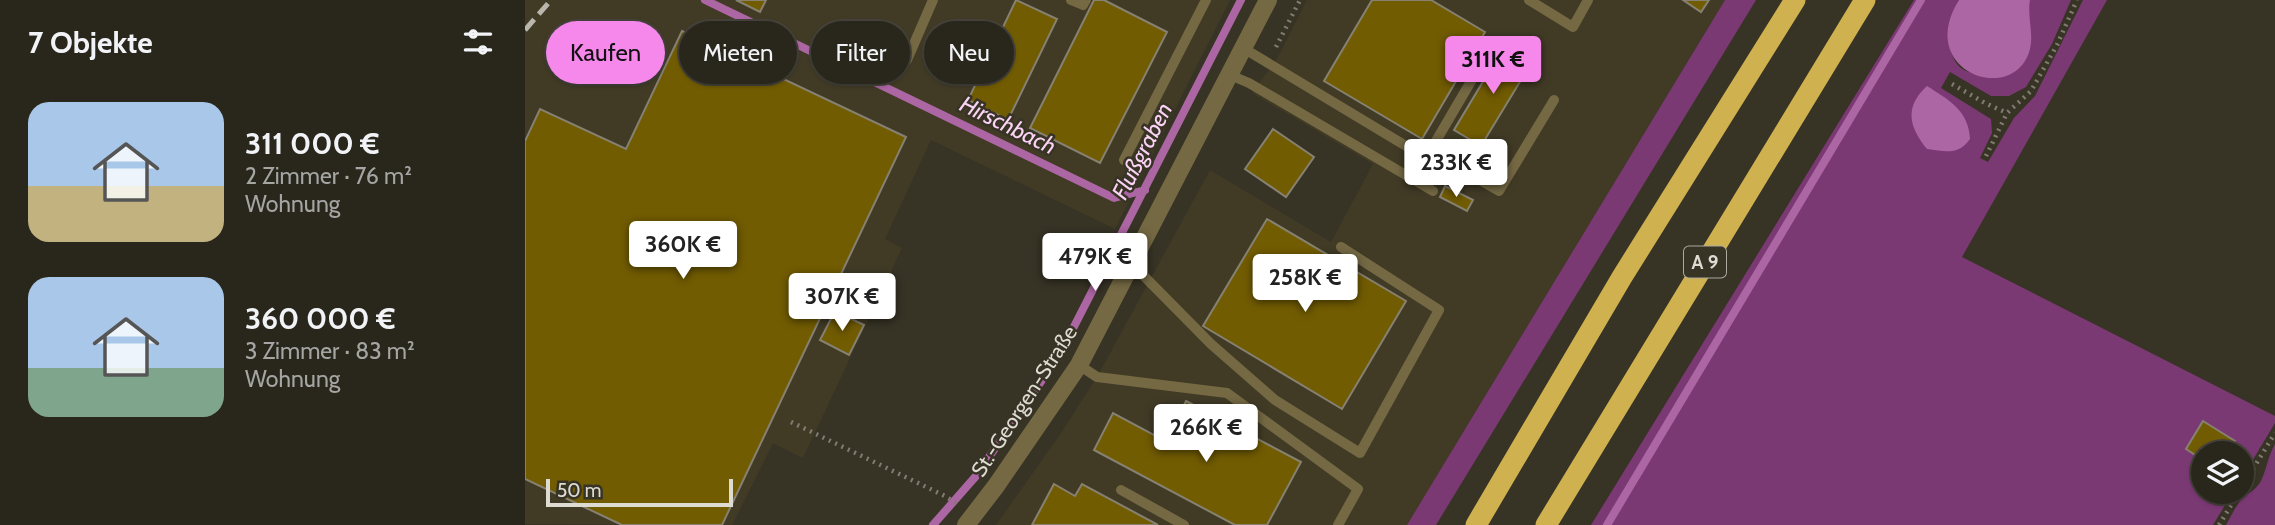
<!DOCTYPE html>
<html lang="de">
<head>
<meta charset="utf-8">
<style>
  :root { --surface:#29261c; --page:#353229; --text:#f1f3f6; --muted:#a5a5a3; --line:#45433b; --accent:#f788eb }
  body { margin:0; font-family:Cabin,sans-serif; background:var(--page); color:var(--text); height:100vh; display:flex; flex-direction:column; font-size:26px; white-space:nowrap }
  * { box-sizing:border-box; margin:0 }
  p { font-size:23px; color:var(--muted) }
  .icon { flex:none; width:38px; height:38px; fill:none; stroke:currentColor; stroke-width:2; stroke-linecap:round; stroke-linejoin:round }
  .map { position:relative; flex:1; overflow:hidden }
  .details { display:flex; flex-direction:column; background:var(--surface); width:525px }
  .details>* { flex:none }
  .banner { position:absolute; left:21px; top:21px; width:665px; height:63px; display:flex; gap:14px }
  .controls { position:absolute; left:1666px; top:441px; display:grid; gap:14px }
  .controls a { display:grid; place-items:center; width:63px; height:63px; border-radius:50%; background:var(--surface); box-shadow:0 2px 5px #0004,0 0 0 2px var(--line); font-size:35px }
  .scale { position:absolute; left:21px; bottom:18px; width:187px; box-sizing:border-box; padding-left:7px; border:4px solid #dedbd2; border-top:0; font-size:19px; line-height:24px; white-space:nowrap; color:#dedbd2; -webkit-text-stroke:5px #373325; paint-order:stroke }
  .price { position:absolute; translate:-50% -60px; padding:0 16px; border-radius:7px; background:#fff; color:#222; font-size:23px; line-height:46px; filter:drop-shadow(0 2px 4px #0008) }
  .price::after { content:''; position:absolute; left:50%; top:42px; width:21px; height:16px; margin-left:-10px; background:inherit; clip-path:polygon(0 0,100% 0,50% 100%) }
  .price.current { background:var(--accent); color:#111 }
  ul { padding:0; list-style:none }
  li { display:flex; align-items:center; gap:21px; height:175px; padding:0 28px }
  li span { display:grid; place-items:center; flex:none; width:196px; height:140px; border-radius:21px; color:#555 }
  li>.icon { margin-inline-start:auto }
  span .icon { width:84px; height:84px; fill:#fffc; stroke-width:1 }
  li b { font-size:30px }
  h2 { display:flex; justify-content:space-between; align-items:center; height:84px; padding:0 28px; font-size:30px }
  .chip { padding:0 24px; border-radius:32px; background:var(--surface); box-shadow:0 2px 5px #0004,0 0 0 2px var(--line); font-size:24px; line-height:63px }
  .chip.current { background:var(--accent); color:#111 }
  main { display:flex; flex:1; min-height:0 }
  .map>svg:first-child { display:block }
</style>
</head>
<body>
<main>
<section class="details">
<h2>7 Objekte<svg class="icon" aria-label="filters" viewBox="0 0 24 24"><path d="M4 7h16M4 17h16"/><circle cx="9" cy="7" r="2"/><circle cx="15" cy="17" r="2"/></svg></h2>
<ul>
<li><span style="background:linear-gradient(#a9c7e8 60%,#c2b280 0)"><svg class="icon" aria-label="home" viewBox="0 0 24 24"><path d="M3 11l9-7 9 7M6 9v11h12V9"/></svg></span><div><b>311 000 €</b><p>2 Zimmer · 76 m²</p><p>Wohnung</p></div></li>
<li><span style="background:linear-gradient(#a9c7e8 65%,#7fa58c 0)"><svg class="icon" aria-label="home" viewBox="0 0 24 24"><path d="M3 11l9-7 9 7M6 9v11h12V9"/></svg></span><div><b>360 000 €</b><p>3 Zimmer · 83 m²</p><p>Wohnung</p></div></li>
</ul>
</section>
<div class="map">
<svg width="1750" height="525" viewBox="0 0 1750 525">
  <rect width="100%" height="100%" fill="#373325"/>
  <path fill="#413b26" d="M0 0H705L590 229 406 140 360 239 377 248 278 458 248 443 207 525 0 524Z
    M782 0H1200L882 525H471L534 436 572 377 685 170 806 242 848 164 727 93 753 57Z"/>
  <path fill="#7b3974" d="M1200 0H1231L911 525H882Z
    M1389 0H1434C1423 18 1418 58 1439 70 1447 75 1473 74 1483 75 1518 48 1499 36 1505 0H1546L1527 44 1501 87 1484 96H1466L1425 72 1416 88 1466 119 1467 133 1455 158 1463 162 1489 118 1510 96 1558 0H1582L1437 257 1750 416V423L1717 478V453H1678V492H1708L1688 525H1066Z
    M1750 444V525H1701C1706 517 1712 502 1720 496 1727 491 1731 489 1736 481 1742 468 1743 456 1750 444Z"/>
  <path fill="#ad66a4" d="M1434 0H1505C1502 17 1509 34 1505 49 1490 107 1389 72 1434 0Z
    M1402 86C1424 100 1444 111 1445 139 1433 156 1420 151 1402 149 1384 127 1379 107 1402 86Z"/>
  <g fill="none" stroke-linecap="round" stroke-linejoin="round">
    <path stroke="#ad66a4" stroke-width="8" d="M180 0 589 198 620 190
      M408 525 451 476 535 354 716 0
      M1082 525 1396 0"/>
  </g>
  <path fill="#725c02" stroke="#868171" stroke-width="2" d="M211 0H241L235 12Z
    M491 0 532 19 483 120 443 100Z
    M569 0H579L642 32 575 163 505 128Z
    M847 0H906L960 32 897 139 799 81Z
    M1158 0H1184L1176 12Z
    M157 31 381 137 197 525H97L0 479V141L15 109 101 149Z
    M980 45 1007 62 956 146 929 130Z
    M748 129 789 157 761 197 720 169Z
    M920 186 948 200 942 211 915 197Z
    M742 219 881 301 817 409 678 326Z
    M310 311 339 325 324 355 295 340Z
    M661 401 776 462 742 525H710L569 450 588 413 640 441Z
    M1678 421 1710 441 1702 453H1678V460L1661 449Z
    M529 484 550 496 557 484 633 525H507Z"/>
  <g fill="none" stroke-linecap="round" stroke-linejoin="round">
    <path stroke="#807c70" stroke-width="4.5" stroke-dasharray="2 5" stroke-linecap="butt" d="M751 47 775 0
      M1427 84 1460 103 1482 113
      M1461 156 1482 113 1506 91 1532 45 1552 0
      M266 422 420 496 434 505
      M1717 487 1750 433
      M1694 525 1714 492"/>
    <path stroke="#756944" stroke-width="10" d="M546 0 558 5 561 0
      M1004 0 1048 27 1063 0
      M718 48 901 158 969 42
      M382 60 408 0
      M705 75 724 83 908 191
      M904 151 974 191 1029 100
      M599 160 681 0
      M607 264 686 344 750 400 835 453 914 310 816 247
      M554 365 572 377 702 393 833 489 813 525
      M596 490 659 525"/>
    <path stroke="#756944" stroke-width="18" d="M441 525 471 486 554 365 743 0"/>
    <path stroke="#cfb14f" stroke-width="21" d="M951 525 1097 277 1270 0
      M1021 525 1340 0"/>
    <path stroke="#bab6ac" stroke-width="5" stroke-dasharray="14 7" stroke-linecap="butt" d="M0 30 26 0"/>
  </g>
  <g text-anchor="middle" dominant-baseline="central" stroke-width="5" stroke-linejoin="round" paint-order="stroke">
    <rect fill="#373325" stroke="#aca99e" stroke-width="2" x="1159" y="246.5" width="42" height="31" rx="5"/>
    <g font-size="19" font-weight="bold" fill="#dedbd2">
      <text x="1180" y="262">A 9</text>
    </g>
    <g font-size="21" fill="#dedbd2" stroke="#373325">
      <text transform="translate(499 401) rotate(-57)">St.-Georgen-Straße</text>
    </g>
    <g font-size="23" font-style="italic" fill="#fbd4f5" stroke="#373325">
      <text transform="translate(483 125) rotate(26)">Hirschbach</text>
      <text transform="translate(617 151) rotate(-63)">Flußgraben</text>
    </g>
  </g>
</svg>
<div class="controls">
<a><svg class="icon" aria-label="layers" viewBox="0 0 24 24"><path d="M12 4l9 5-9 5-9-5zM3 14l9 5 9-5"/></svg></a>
</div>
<div class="scale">50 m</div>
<b class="price current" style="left:968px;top:96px">311K €</b>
<b class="price" style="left:931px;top:199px">233K €</b>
<b class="price" style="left:158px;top:281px">360K €</b>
<b class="price" style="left:570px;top:293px">479K €</b>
<b class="price" style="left:780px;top:314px">258K €</b>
<b class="price" style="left:317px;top:333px">307K €</b>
<b class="price" style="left:681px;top:464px">266K €</b>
<div class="banner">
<a class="chip current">Kaufen</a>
<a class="chip">Mieten</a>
<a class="chip">Filter</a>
<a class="chip">Neu</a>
</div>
</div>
</main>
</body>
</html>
